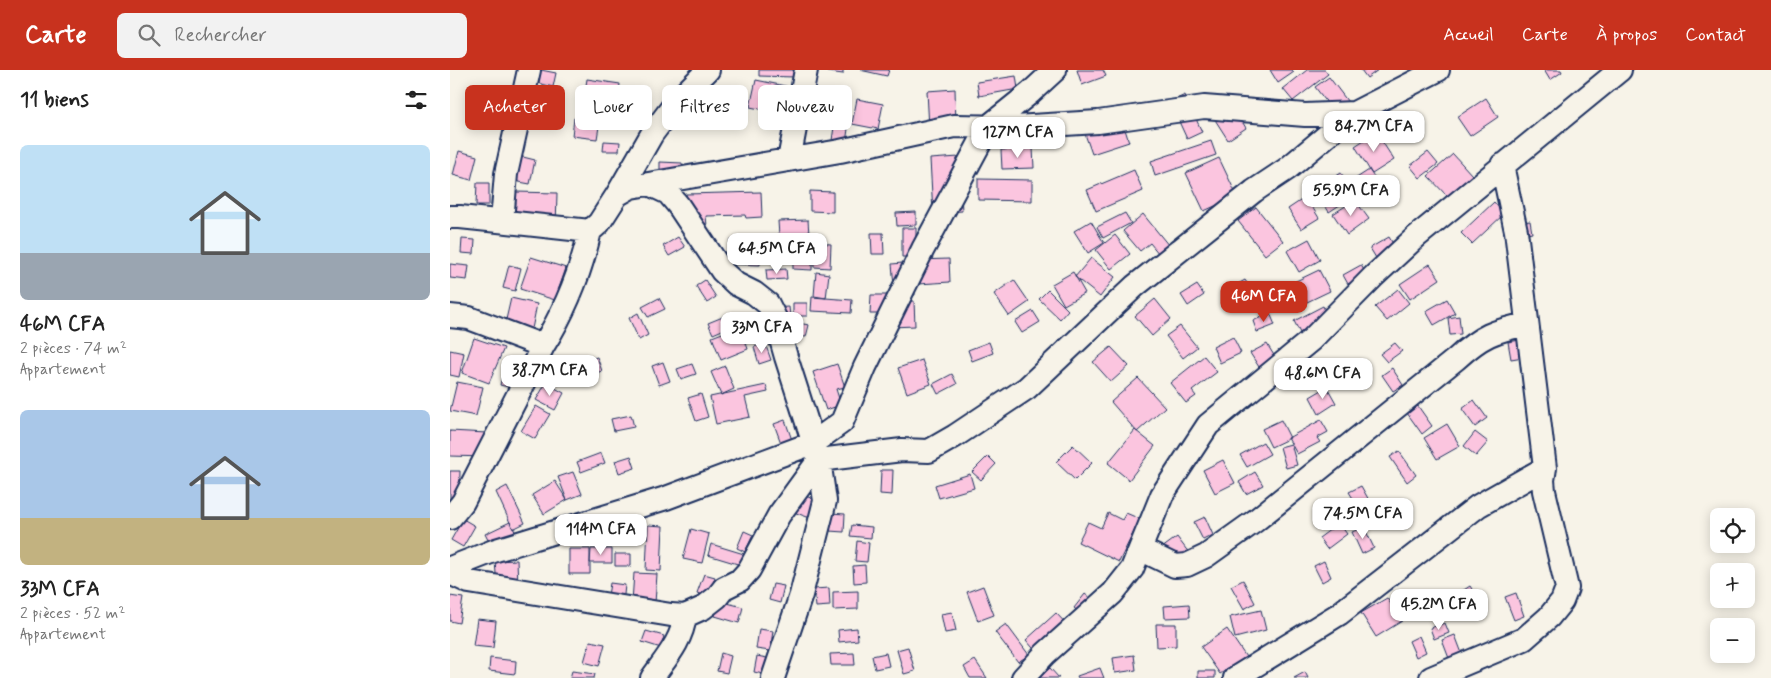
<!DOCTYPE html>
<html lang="fr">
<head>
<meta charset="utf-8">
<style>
  :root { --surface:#fff; --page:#f2f2f2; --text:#222; --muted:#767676; --accent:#c8321e }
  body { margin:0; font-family:Mynerve,sans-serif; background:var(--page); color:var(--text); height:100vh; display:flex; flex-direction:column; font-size:19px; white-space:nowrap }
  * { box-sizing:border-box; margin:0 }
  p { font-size:16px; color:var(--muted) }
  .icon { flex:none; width:28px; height:28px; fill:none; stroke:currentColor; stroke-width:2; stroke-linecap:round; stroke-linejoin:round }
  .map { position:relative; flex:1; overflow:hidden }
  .panel { display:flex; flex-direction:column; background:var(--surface); width:450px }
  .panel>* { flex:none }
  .top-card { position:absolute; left:15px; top:15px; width:475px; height:45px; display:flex; gap:10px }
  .buttons { position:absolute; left:1260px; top:438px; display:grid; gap:10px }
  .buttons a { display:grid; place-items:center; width:45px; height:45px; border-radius:8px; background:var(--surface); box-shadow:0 2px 12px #0003; font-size:25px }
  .price { position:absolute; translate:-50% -42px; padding:0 11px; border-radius:10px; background:#fff; color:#222; font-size:16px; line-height:32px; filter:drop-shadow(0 1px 2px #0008) }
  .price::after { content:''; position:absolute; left:50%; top:30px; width:15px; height:11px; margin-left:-8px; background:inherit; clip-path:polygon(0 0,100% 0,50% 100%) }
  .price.current { background:var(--accent); color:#fff }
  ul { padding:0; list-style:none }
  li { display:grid; align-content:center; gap:10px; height:265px; padding:0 20px }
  li span { display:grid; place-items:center; height:155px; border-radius:8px; color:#555 }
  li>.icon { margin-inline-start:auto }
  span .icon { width:90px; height:90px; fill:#fffc; stroke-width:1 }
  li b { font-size:21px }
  h2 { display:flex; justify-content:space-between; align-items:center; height:60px; padding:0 20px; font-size:21px }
  .chip { padding:0 18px; border-radius:8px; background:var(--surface); box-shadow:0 2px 12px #0003; font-size:18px; line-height:45px }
  .chip.current { background:var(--accent); color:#fff }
  header { display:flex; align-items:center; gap:30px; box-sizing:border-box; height:70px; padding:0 25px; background:var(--accent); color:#fff }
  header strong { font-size:24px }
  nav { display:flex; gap:28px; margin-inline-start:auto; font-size:18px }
  .search { width:350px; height:45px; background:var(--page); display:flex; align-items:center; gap:12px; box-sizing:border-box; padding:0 18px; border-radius:8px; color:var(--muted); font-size:19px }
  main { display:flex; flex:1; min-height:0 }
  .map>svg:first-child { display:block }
</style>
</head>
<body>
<header>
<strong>Carte</strong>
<div class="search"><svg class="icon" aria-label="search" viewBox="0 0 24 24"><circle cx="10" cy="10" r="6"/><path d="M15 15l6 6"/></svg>Rechercher</div>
<nav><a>Accueil</a><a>Carte</a><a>À propos</a><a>Contact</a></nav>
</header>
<main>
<section class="panel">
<h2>11 biens<svg class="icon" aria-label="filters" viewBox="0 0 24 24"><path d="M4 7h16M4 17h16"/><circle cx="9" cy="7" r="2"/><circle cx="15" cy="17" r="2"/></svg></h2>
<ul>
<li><span style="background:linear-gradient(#bfe0f5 70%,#9aa5b1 0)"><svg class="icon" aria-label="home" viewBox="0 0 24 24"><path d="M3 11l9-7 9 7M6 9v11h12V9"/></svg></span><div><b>46M CFA</b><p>2 pièces · 74 m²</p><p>Appartement</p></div></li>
<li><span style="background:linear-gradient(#a9c7e8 70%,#c2b280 0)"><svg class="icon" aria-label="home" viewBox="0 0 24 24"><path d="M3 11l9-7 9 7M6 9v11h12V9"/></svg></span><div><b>33M CFA</b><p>2 pièces · 52 m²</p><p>Appartement</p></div></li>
</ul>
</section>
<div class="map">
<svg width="1321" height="608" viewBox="0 0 1321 608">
  <rect width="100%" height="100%" fill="#f7f3e8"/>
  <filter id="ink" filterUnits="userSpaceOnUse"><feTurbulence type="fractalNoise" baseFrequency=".02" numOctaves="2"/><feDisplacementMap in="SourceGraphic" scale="10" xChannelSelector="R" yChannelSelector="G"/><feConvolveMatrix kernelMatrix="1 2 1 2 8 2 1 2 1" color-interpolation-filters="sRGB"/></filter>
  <g filter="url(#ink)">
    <path fill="#fbc5df" stroke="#1b2f5e" d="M91 0 106 3 103 17 88 13Z
      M309 0H346L345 7 309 6Z
      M378 0H393V4L378 2Z
      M410 0H439L437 6Z
      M627 0H653L656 6 632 15Z
      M820 0H842L844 2 828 13Z
      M857 0H875L878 4 843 31 833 19Z
      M911 0H928L917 8Z
      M1094 0H1111L1112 2 1100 10Z
      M566 6 568 19 529 26 527 12Z
      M879 7 898 32 885 43 865 17Z
      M137 9 170 14 166 46 132 41Z
      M306 10 340 17 335 44 300 37Z
      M505 19 506 56 479 58 477 21Z
      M735 25 752 62 737 69 720 32Z
      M1036 28 1048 47 1020 66 1007 47Z
      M407 29 433 34 428 59 402 54Z
      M781 33 796 58 778 70 762 45Z
      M124 48 150 50 147 69 122 66Z
      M673 53 679 72 642 84 635 64Z
      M384 57 398 59 395 79 381 77Z
      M926 62 944 90 922 104 905 76Z
      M154 71 170 72 169 81H153Z
      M761 71 766 85 705 106 701 91Z
      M583 78 584 98 552 99 551 80Z
      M9 81 27 86 21 110 3 105Z
      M978 82 988 94 970 108 960 96Z
      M1003 84 1022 105 998 127 978 106Z
      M69 86 85 90 80 114 64 111Z
      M509 87 512 141 483 143 480 89Z
      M769 88 787 126 754 141 736 103Z
      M210 92 232 93V106L210 105Z
      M684 100 693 121 646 141 637 120Z
      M919 100 934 122 917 133 902 111Z
      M891 103 905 125 879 142 865 120Z
      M528 109 582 110V131L528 130Z
      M27 113H39V135H26Z
      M360 121 383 122V142L360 141Z
      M66 122 107 123 106 158H65Z
      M311 122 312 147 296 148 295 145 256 146 257 156 237 157 236 124Z
      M856 127 869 148 851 159 838 139Z
      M905 130 919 149 897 165 883 144Z
      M1044 132 1054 144 1022 174 1011 163Z
      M806 137 833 171 815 185 788 151Z
      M466 142V155L447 156 446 143Z
      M675 143 681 153 653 168 647 157Z
      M693 144 719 176 709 184 700 173 690 181 673 161Z
      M358 150 360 180 330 181 328 151Z
      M641 151 654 173 638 183 624 161Z
      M1080 151 1082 163 1067 166 1065 153Z
      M452 158H466V187H452Z
      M421 163H433L434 184H422Z
      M665 165 680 184 661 199 646 180Z
      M228 167 235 177 219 186 213 176Z
      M939 167 948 182 929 193 920 178Z
      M12 169 25 170 24 184 11 183Z
      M859 169 870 190 849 202 837 181Z
      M280 170 310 171V195L279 194Z
      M364 173 381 174 380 198 364 197Z
      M81 187 116 198 105 230 70 219Z
      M343 188 362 189V200L343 199Z
      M641 188 665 207 650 227 625 207Z
      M499 189 500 212 468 214 467 190Z
      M462 192 465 225 445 227 442 194Z
      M0 194 19 196 17 210 0 208Z
      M980 194 990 209 960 229 950 214Z
      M59 195 71 198 65 221 53 218Z
      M911 195 916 204 898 214 893 205Z
      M336 199 337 209 317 210 316 200Z
      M869 200 880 221 857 232 846 211Z
      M366 202 379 204 376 228 364 226Z
      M623 202 635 223 614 235 602 214Z
      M255 210 266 227 257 233 246 216Z
      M564 210 579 232 559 246 544 224Z
      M795 210 803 222 779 236 772 223Z
      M747 215 754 225 738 236 731 225Z
      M948 219 959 233 937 251 925 237Z
      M598 220 618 240 610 249 589 229Z
      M421 225H437V244H420Z
      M362 227 402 230 401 243 361 241Z
      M61 228 87 234 82 259 55 254Z
      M209 228 215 239 198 247 192 237Z
      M705 229 721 249 702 266 685 246Z
      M997 229 1005 243 984 255 976 241Z
      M464 231 465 256 441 257 439 232Z
      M343 233H357V246H343Z
      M873 236 880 251 851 265 844 251Z
      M339 237 340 246 316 247V238Z
      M583 241 590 252 572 263 565 252Z
      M188 243 198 265 189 270 179 248Z
      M820 243 825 255 807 262 803 251Z
      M280 244 284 255 263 264 258 253Z
      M1009 246 1011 264 1000 265 998 248Z
      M325 249 359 255 356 267 323 261Z
      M290 256 298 279 271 290 262 267Z
      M730 256 747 277 733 288 716 266Z
      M783 267 791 283 770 293 763 277Z
      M24 268 54 278 39 313 12 303Z
      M1070 270 1073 287 1061 289 1058 272Z
      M539 272 543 283 522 291 518 280Z
      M315 273 321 290 309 294 304 277Z
      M945 273 952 281 937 292 930 284Z
      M817 274 825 287 809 297 800 283Z
      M661 277 679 296 661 312 643 292Z
      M0 280 14 283 9 307 0 305Z
      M754 286 767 302 742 321 746 326 736 333 720 313Z
      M147 287 152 301 140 305 135 291Z
      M472 290 481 314 457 323 448 298Z
      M213 292 220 311 209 315 202 296Z
      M242 294 246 304 231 309 227 299Z
      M387 294 395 317 386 319 391 335 376 340 363 302Z
      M275 296 284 319 271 325 261 302Z
      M942 298 953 315 943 321 932 305Z
      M53 303 68 306 66 319 50 315Z
      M502 304 507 314 488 324 483 314Z
      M688 308 715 337 687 362 661 332Z
      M7 312 33 317 26 346 0 341Z
      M96 313 114 323 105 340 86 330Z
      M316 315 318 322 295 327 300 347 266 354 260 327Z
      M877 317 886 333 869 344 860 327Z
      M251 324 258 347 246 351 238 328Z
      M1024 330 1037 348 1025 357 1012 339Z
      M86 336 100 344 85 369 71 361Z
      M968 336 982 356 972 364 957 343Z
      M181 345 184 357 164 361 161 349Z
      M335 350 342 370 331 373 324 354Z
      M831 350 840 368 821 377 812 359Z
      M871 350 878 362 867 368 870 372 847 384 838 368Z
      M997 354 1010 376 987 389 974 368Z
      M685 360 705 376 679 410 658 393Z
      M0 361 37 363 36 387 0 386Z
      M1025 362 1038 372 1026 386 1014 376Z
      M813 372 820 384 797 397 790 385Z
      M841 374 847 395 836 398 830 377Z
      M623 375 642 393 625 410 606 392Z
      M949 381 966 405 957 412 940 387Z
      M151 383 155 393 131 402 127 392Z
      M181 386 185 398 169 403 165 391Z
      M538 386 546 394 531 410 522 402Z
      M773 390 785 413 765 423 753 400Z
      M431 400H443L442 425 430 424Z
      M0 401H10L9 439H0Z
      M123 402 132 424 117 430 108 407Z
      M805 402 813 415 796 424 789 412Z
      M520 404 524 418 489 428 485 415Z
      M105 411 117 430 94 444 82 425Z
      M57 416 75 453 63 459 46 422Z
      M911 416 920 432 909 438 899 422Z
      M345 422 366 430 360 448 338 440Z
      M380 443 395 444 394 462 379 461Z
      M658 443 672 450 676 443 690 449 669 492 628 472 638 452 651 458Z
      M755 447 763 465 753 470 744 452Z
      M13 449 25 456 13 477 1 470Z
      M60 452 69 469 44 482 35 464Z
      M889 453 897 464 877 479 869 468Z
      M198 455 213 456 211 501 196 500Z
      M402 455 422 457 421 468 400 466Z
      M914 457 924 478 912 484 902 462Z
      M241 459 259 464 252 493 233 489Z
      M294 461 303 465 295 482 287 478Z
      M727 467 742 487 708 481Z
      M407 471 419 473 417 492 405 491Z
      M261 474 294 484 291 495 258 485Z
      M119 479H140V504H119Z
      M141 479H162V493H140Z
      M165 484H181V496H165Z
      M67 490 68 515 47 516 45 491Z
      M874 491 881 507 872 512 864 496Z
      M415 495 416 512 404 513 403 496Z
      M184 503 207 504 205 533 182 532Z
      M254 504 265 507 258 527 247 523Z
      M793 510 805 533 794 539 781 516Z
      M160 513 175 515 173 534 157 532Z
      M323 514 334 516 330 533 319 530Z
      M533 516 544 545 528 551 517 522Z
      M1020 516 1027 527 1006 539 1000 529Z
      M379 518 380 536 366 537 364 519Z
      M408 521V539L383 540V522Z
      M1066 523 1074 546 1064 550 1055 527Z
      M635 524 646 533 635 547 624 538Z
      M0 526 13 528 9 553 0 551Z
      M937 528 952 551 926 567 911 543Z
      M269 531 293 537 289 553 265 546Z
      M739 534 740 547 715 548 714 536Z
      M811 540 816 560 785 568 780 547Z
      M502 542 506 561 495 563 491 544Z
      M606 543 621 559 590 586 576 570Z
      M27 549 46 551 43 578 23 576Z
      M995 553 999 563 984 569 980 558Z
      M556 554 579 585 568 592 545 562Z
      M706 554H726V576L707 577Z
      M407 558 408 570 389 572 388 560Z
      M309 559 323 561 320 581 306 579Z
      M777 559 796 587 770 604 751 577Z
      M196 561 214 566 211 578 192 572Z
      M1005 565 1013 586 1000 591 992 570Z
      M969 566 976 582 966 587 959 571Z
      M140 571 155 574 149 596 134 592Z
      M458 577 465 601 454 604 447 580Z
      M271 583 281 586 277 603 267 601Z
      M404 583 405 595H381L380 584Z
      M436 583 439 596 425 599 422 586Z
      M684 585 686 600 665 603 663 588Z
      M307 586 317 588 313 604 304 602Z
      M40 588 66 591 65 604 39 601Z
      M525 590 537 608H520L514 597Z
      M600 598 609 608H589Z
      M650 598 654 608H628L627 606Z
      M122 601 145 604 144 608H120Z
      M748 601H765V608H748Z
      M855 602 858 608H844Z"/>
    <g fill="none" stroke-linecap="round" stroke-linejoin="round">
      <g stroke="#1b2f5e" stroke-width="26">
        <path id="street" d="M339 90 356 0
          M199 114 218 123 228 135 272 201 286 214 304 223 318 234 325 248 336 287 369 390 375 431 351 525 323 608
          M167 125 202 64 227 31 258 0
          M0 147H10L140 161 149 153 167 125 181 117 390 81 504 56 565 57 648 52 754 37 855 45 904 43 988 0
          M52 151 56 104 79 0
          M0 246 19 248 93 276
          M0 448 13 432 93 276C115 241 131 201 140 161
          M690 479 725 496 737 495 756 486 805 451 1006 289C1032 265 1044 261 1077 254
          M0 498 46 480 216 428 363 373 392 352 415 297 473 179 539 56 580 23 605 0
          M0 503 19 512 221 545 235 546C232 571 216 588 202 608
          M235 546 253 538 267 527 274 518 290 510 299 500 329 445 369 390 452 380 479 381 505 366 577 318 685 216 804 121 837 99 904 43
          M573 608 595 584 663 523 682 499 712 425 758 355 861 270 924 206 966 167 1170 0
          M785 608 889 544 1028 436 1095 398 1066 161 1052 95
          M981 608 1074 569 1099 547 1112 531 1117 518 1094 421 1093 410 1095 398"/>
      </g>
      <use href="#street" stroke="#f7f3e8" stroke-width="22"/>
    </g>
  </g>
</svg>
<div class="buttons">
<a><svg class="icon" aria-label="locate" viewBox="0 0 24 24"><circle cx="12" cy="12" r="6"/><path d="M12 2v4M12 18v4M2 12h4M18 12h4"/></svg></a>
<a>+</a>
<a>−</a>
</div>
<b class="price" style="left:924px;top:83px">84.7M CFA</b>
<b class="price" style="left:568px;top:89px">127M CFA</b>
<b class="price" style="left:901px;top:147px">55.9M CFA</b>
<b class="price" style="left:327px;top:205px">64.5M CFA</b>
<b class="price current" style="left:814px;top:253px">46M CFA</b>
<b class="price" style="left:312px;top:284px">33M CFA</b>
<b class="price" style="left:100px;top:327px">38.7M CFA</b>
<b class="price" style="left:873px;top:330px">48.6M CFA</b>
<b class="price" style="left:913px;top:470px">74.5M CFA</b>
<b class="price" style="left:151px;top:486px">114M CFA</b>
<b class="price" style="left:989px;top:561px">45.2M CFA</b>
<div class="top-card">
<a class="chip current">Acheter</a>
<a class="chip">Louer</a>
<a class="chip">Filtres</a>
<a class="chip">Nouveau</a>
</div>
</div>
</main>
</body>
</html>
